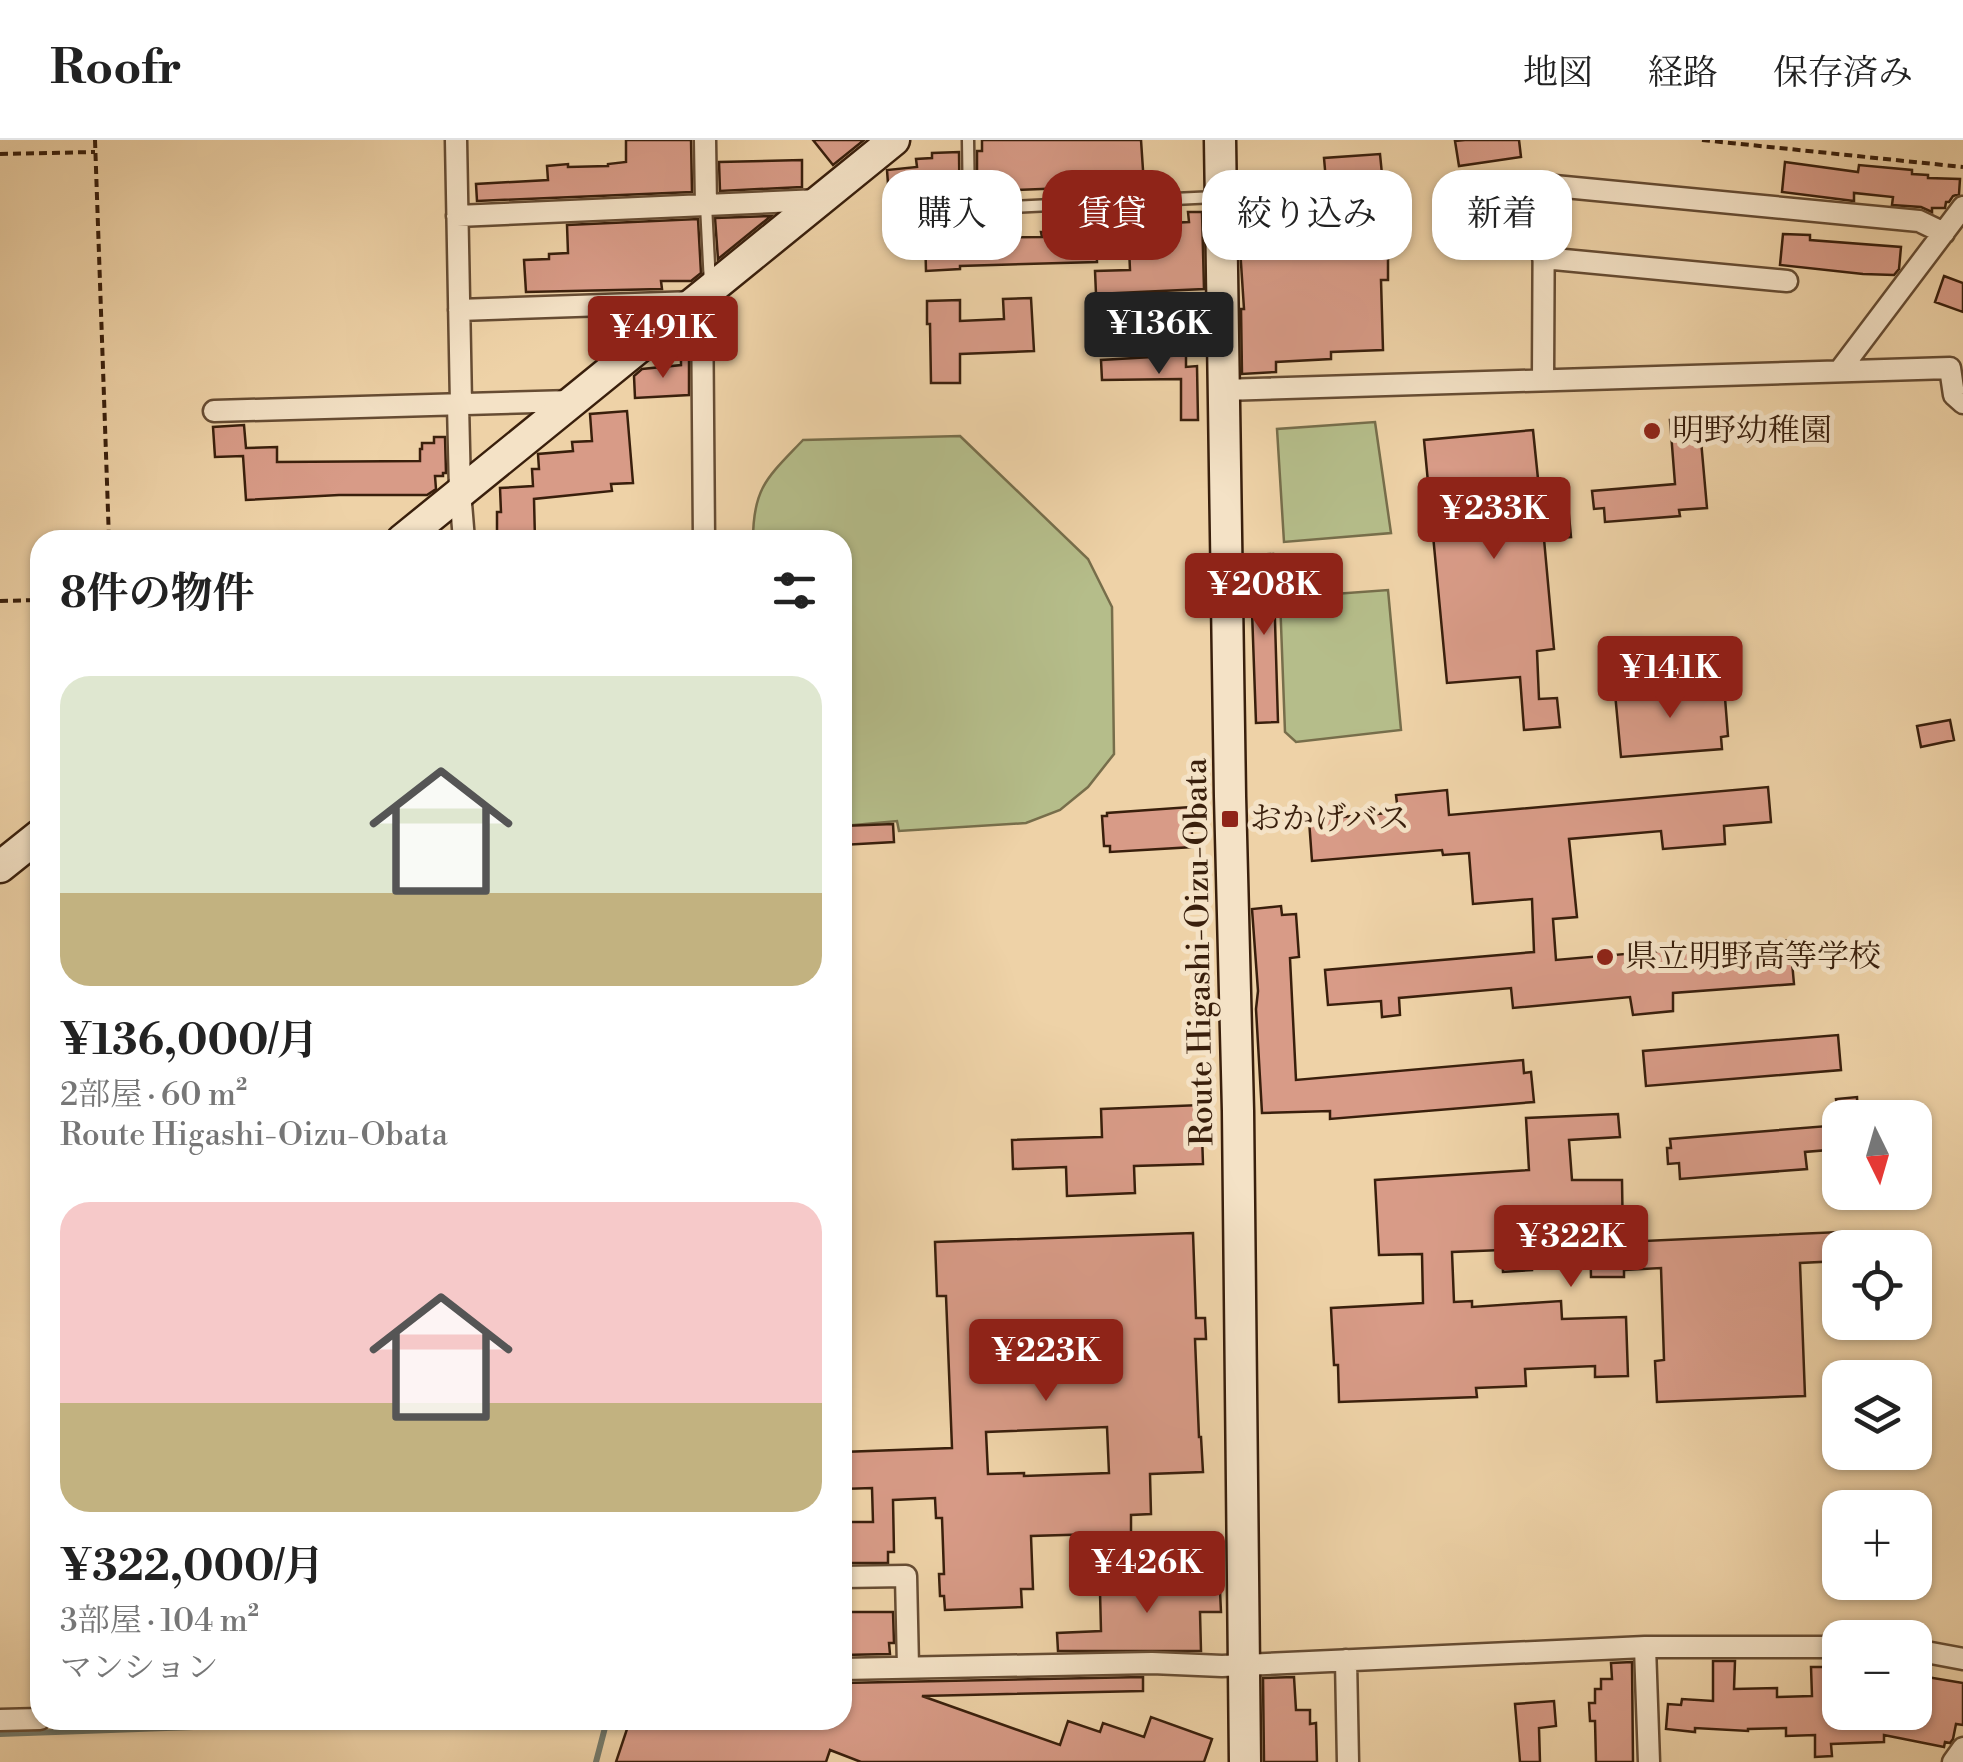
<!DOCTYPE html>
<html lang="ja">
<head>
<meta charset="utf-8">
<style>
  :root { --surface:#fff; --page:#f6f6f6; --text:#222; --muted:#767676; --line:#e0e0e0; --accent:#8f2418 }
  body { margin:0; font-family:"Libre Bodoni","Noto Serif JP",serif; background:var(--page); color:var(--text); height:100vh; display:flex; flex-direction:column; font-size:38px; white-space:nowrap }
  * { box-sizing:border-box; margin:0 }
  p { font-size:32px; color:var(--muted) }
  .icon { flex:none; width:55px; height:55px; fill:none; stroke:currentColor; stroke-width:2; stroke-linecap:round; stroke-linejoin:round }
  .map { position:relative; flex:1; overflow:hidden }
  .panel { position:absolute; left:30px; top:390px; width:822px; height:1200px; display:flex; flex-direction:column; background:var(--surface); border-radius:30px; box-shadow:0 2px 8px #0004 }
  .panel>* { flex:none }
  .top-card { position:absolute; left:882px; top:30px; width:930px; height:90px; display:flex; gap:20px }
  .needle { width:65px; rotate:175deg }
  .controls { position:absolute; left:1822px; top:960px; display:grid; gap:20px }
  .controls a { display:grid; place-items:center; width:110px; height:110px; border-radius:20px; background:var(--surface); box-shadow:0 2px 8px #0004; font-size:50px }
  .price { position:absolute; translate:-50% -85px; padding:0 22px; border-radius:10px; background:var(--accent); color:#fff; font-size:32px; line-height:65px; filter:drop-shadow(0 2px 5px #0008) }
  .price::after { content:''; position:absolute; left:50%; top:60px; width:30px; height:22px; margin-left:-15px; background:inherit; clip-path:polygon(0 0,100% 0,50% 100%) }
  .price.active { background:#222; color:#fff }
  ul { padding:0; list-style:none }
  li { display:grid; align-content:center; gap:20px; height:530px; padding:0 30px }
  li span { display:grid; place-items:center; height:310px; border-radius:30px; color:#555 }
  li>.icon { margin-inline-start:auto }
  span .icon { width:180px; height:180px; fill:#fffc; stroke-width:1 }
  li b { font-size:42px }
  h2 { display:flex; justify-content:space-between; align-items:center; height:120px; padding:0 30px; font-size:42px }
  .tag { padding:0 35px; border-radius:30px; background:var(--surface); box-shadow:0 2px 8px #0004; font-size:35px; line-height:90px }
  .tag.active { background:var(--accent); color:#fff }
  header { display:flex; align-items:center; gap:60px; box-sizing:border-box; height:140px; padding:0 50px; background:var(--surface); border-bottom:2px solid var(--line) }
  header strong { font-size:48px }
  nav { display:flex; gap:55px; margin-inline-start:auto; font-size:35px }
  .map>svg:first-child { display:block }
</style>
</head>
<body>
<header>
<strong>Roofr</strong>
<nav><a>地図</a><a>経路</a><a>保存済み</a></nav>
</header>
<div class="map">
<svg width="1963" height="1622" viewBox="0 0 1963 1622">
  <rect width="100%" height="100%" fill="#eed2a7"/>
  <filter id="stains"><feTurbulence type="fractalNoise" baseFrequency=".002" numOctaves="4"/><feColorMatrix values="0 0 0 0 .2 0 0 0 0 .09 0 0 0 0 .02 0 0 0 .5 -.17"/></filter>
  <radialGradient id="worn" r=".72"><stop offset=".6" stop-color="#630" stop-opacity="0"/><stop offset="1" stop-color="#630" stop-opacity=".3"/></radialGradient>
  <path fill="#b5bd8a" stroke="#776e4b" stroke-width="2.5" d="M1375 282 1391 393 1284 402 1277 289Z
    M960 296 1088 419 1112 467 1114 614 1088 647 1060 670 1026 683 899 691 897 681 843 686 842 400H753C753 347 768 337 803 300Z
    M1388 450 1401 590 1296 602 1285 592 1280 458Z"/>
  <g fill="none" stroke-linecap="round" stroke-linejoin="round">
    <path stroke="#737a6b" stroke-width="6" d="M0 1594 390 1580
      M596 1622 607 1580"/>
  </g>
  <path fill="#d89b87" stroke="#391f0c" stroke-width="2.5" fill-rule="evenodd" d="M626 0H691L692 52 477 61 476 44 548 40 547 26 568 24V27L608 26V24L626 22Z
    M813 0H864L833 25Z
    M982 0H1141L1144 45 987 51 977 42V11H982Z
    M1465 0H1519L1521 17 1459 26 1455 1Z
    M959 12 960 98 1042 97 1041 92H1053V88L1096 86 1097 122 960 126V129L926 131 924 55 889 57 887 30 917 27 916 19 932 18V13Z
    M1380 14 1388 95V140H1381L1383 210 1331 212V219L1276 222V232L1242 234 1241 169H1244L1240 108 1259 107 1260 118 1300 116 1298 72 1260 74 1259 44 1326 41 1324 18Z
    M802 20V47L720 51 719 22Z
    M1785 22 1858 32 1859 25 1912 30V34L1928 35V38L1960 39 1959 54 1953 56 1949 62H1946L1945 68H1932V72L1921 67 1892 65 1893 57 1854 53V61L1782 52Z
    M1188 72H1202L1204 149 1096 154 1095 131 1130 130 1128 85 1189 82Z
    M771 76 718 119 715 78Z
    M698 79 701 133 691 141H661L662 149 526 152 524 120 549 119V114L568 113 567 85Z
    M1783 94 1810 95V100L1901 107 1899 129 1894 135 1863 134 1780 125Z
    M1944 136 1963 143V172L1935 162Z
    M1031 158 1034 211 960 214V243H931L930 184H927V161L960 160V181L1004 179 1003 159Z
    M1186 215V227L1197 226 1198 280H1181V239L1102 240 1101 220Z
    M681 219H689V255L635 258 634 236 642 229 681 225Z
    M627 271 633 343 611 344 612 351 534 359 535 400H497V372H501L500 348 533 346 532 329H539L538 314 573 311 572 302 592 301 590 274Z
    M1699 278 1707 368 1679 370 1680 376 1605 382 1604 368 1594 369 1592 351 1675 344 1670 280Z
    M244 285 246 308 277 307V322L420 321V309H422V303H434V297H445L446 333H443V336H435L436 349 427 355H339L246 360 243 316 215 317 213 287Z
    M1533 290 1541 368 1568 365 1571 397 1544 399 1554 509 1537 511 1539 559 1557 558 1560 587 1524 590 1520 537 1447 543 1424 300Z
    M1273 414 1278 582 1256 583 1250 415Z
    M1685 544V554L1718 551 1719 559 1725 558 1728 596 1721 597 1722 609 1621 617 1615 553Z
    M1950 580 1954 600 1921 607 1917 586Z
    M1768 647 1771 682 1724 686 1725 704 1663 709 1661 691 1569 699 1577 777 1553 779 1556 820 1790 800 1794 844 1673 853V871L1633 875 1630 857 1513 868 1511 848 1399 858 1400 875 1382 877 1381 861 1328 865 1325 830 1534 812 1532 759 1473 764 1469 713 1443 715 1442 710 1312 721 1309 680 1398 672 1396 655 1447 650 1449 675Z
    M1190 667 1193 707 1110 712V706H1104L1102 676H1107V673Z
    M893 684 894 702 842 705V686Z
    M1281 766 1282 775 1296 774 1299 817 1290 818 1296 940 1523 920 1524 933 1531 932 1534 962 1330 979V971L1262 973 1256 869 1258 851 1252 769Z
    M1838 895 1841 930 1646 946 1643 911Z
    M1857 957 1858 978H1838L1836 959Z
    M1201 965 1203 1024 1134 1026 1135 1053 1067 1056 1066 1027 1013 1029 1012 1000 1102 997 1101 969Z
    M1618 974 1620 997 1569 1000 1572 1040H1622L1623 1102 1840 1092V1121L1800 1123 1805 1256 1657 1262 1655 1221 1664 1220 1661 1128 1624 1130V1137H1591L1590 1086 1530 1090 1532 1130 1503 1132 1502 1110 1452 1112 1454 1162 1472 1161V1167L1561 1161 1562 1179 1626 1177 1628 1236 1595 1237V1226L1525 1229 1526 1246 1476 1248 1477 1257 1339 1262 1338 1225H1334L1331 1168 1423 1163 1422 1114 1379 1115 1375 1040 1529 1030 1526 978Z
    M1840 985V1009L1805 1012 1807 1029 1680 1039 1679 1023 1668 1024 1667 1008H1671L1670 999Z
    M1193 1093 1196 1178H1205L1206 1199H1195L1199 1297H1201L1203 1332 1150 1334 1151 1374 1131 1375V1393L1031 1396 1033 1449H1021L1022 1467 945 1470 944 1456H940L939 1434H944L942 1378H936L935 1358 893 1360 894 1412H888V1423H842V1382H873L872 1348 842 1349V1312L952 1308 946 1156H937L935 1102ZM1107 1287 1109 1333 1024 1336V1333L988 1334 986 1292Z
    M1169 1435 1170 1441H1206V1445H1217V1451H1220L1221 1472H1200L1201 1511H1058L1057 1493 1101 1491 1100 1452H1104V1436Z
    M842 1472H893L894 1503H889L890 1514 842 1515Z
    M1713 1521H1735L1734 1549 1777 1548V1557L1812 1556 1811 1527H1840V1572H1915V1535L1963 1543V1585L1956 1584 1953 1599 1950 1603 1945 1602 1944 1607 1884 1595V1602L1831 1604 1832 1616 1815 1617V1595L1786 1596V1588L1748 1589V1591L1695 1588V1592L1666 1589 1668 1564 1681 1565 1682 1559 1713 1561Z
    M1632 1522 1633 1622H1596L1595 1581H1590L1589 1563H1595V1549H1601V1539H1612L1611 1523Z
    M1143 1537V1551L922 1556 1060 1605 1068 1581 1100 1592 1103 1583 1144 1597 1151 1577 1212 1599 1204 1622H861L830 1610 826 1622H616L630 1580H842V1543Z
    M1294 1537 1296 1570H1310V1584L1316 1583 1317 1622H1264L1263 1538Z
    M1554 1561 1556 1586 1539 1588 1540 1622H1520L1515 1564Z"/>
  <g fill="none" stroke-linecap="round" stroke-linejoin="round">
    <g stroke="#664c33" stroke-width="15">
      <path id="service" d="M968 0 969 69 1215 57
        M706 65 710 144"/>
    </g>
    <g stroke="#664c33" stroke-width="25">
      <path id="minor" d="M456 0 461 264
        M705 0 706 65 819 60
        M457 76 706 65
        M1543 118 1787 141
        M702 156 704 400
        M459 170 695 162
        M1840 230 1963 67
        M1543 240 1544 45 1919 81 1944 93
        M1223 250 1950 228 1954 255 1963 263
        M458 264 460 351 464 400
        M214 271 572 261
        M842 1437 906 1436 908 1527
        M1645 1507 1649 1622
        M1915 1510 1963 1519
        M1346 1520 1348 1622
        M842 1529 1152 1523 1222 1526 1645 1507H1840
        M0 1580 40 1579
        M1953 1622 1963 1608"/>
    </g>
    <g stroke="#391f0c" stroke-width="35">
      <path id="secondary" d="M1220 0 1230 656 1238 971 1245 1622
        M402 400 894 0
        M0 727 40 695"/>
    </g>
    <path stroke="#391f0c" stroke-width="4" stroke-dasharray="8 5" stroke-linecap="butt" d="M95 0 109 400
      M1702 0 1963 27
      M0 14 95 12
      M0 461 40 460"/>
    <use href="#service" stroke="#f4e2c6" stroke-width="10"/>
    <use href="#minor" stroke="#f4e2c6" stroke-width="20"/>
    <use href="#secondary" stroke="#f4e2c6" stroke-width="30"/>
  </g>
  <g fill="#8f2418" stroke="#f4e2c6" stroke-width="4">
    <circle cx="1652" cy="291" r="10"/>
    <rect x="1220" y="669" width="20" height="20" rx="5"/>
    <circle cx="1605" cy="817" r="10"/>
  </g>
  <g text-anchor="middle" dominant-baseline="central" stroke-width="10" stroke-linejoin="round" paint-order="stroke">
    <g font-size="32" fill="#391f0c" stroke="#f4e2c6" text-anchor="start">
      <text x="1672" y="291">明野幼稚園</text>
      <text x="1250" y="679">おかげバス</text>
      <text x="1625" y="817">県立明野高等学校</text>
    </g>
    <g font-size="32" fill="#391f0c" stroke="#f4e2c6">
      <text transform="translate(1199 812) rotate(-91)">Route Higashi-Oizu-Obata</text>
    </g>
  </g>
  <rect width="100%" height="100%" filter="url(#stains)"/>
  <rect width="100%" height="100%" fill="url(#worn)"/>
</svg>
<div class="controls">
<a><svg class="needle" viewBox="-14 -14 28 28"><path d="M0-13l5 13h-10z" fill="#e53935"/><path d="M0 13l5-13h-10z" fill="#767676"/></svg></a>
<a><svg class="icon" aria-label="locate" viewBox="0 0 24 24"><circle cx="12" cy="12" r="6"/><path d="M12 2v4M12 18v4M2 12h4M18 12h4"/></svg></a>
<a><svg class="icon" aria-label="layers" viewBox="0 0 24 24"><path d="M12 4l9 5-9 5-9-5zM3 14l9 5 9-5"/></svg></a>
<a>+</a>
<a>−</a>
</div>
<b class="price active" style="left:1159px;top:237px">¥136K</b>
<b class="price" style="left:663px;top:241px">¥491K</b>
<b class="price" style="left:1494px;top:422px">¥233K</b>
<b class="price" style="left:1264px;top:498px">¥208K</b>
<b class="price" style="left:1670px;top:581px">¥141K</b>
<b class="price" style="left:1571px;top:1150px">¥322K</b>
<b class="price" style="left:1046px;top:1264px">¥223K</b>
<b class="price" style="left:1147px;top:1476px">¥426K</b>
<div class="top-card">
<a class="tag">購入</a>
<a class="tag active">賃貸</a>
<a class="tag">絞り込み</a>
<a class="tag">新着</a>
</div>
<section class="panel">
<h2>8件の物件<svg class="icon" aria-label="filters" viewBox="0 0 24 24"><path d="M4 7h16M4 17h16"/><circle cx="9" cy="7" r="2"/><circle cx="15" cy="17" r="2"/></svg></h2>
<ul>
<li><span style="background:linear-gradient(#dfe7d0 70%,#c2b280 0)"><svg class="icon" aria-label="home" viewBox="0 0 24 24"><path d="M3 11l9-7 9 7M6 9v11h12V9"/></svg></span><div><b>¥136,000/月</b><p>2部屋 · 60 m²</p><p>Route Higashi-Oizu-Obata</p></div></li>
<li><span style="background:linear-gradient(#f6c9c9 65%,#c2b280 0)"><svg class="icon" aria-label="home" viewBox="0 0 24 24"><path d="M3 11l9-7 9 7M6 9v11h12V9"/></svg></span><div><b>¥322,000/月</b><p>3部屋 · 104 m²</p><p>マンション</p></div></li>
</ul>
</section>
</div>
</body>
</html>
